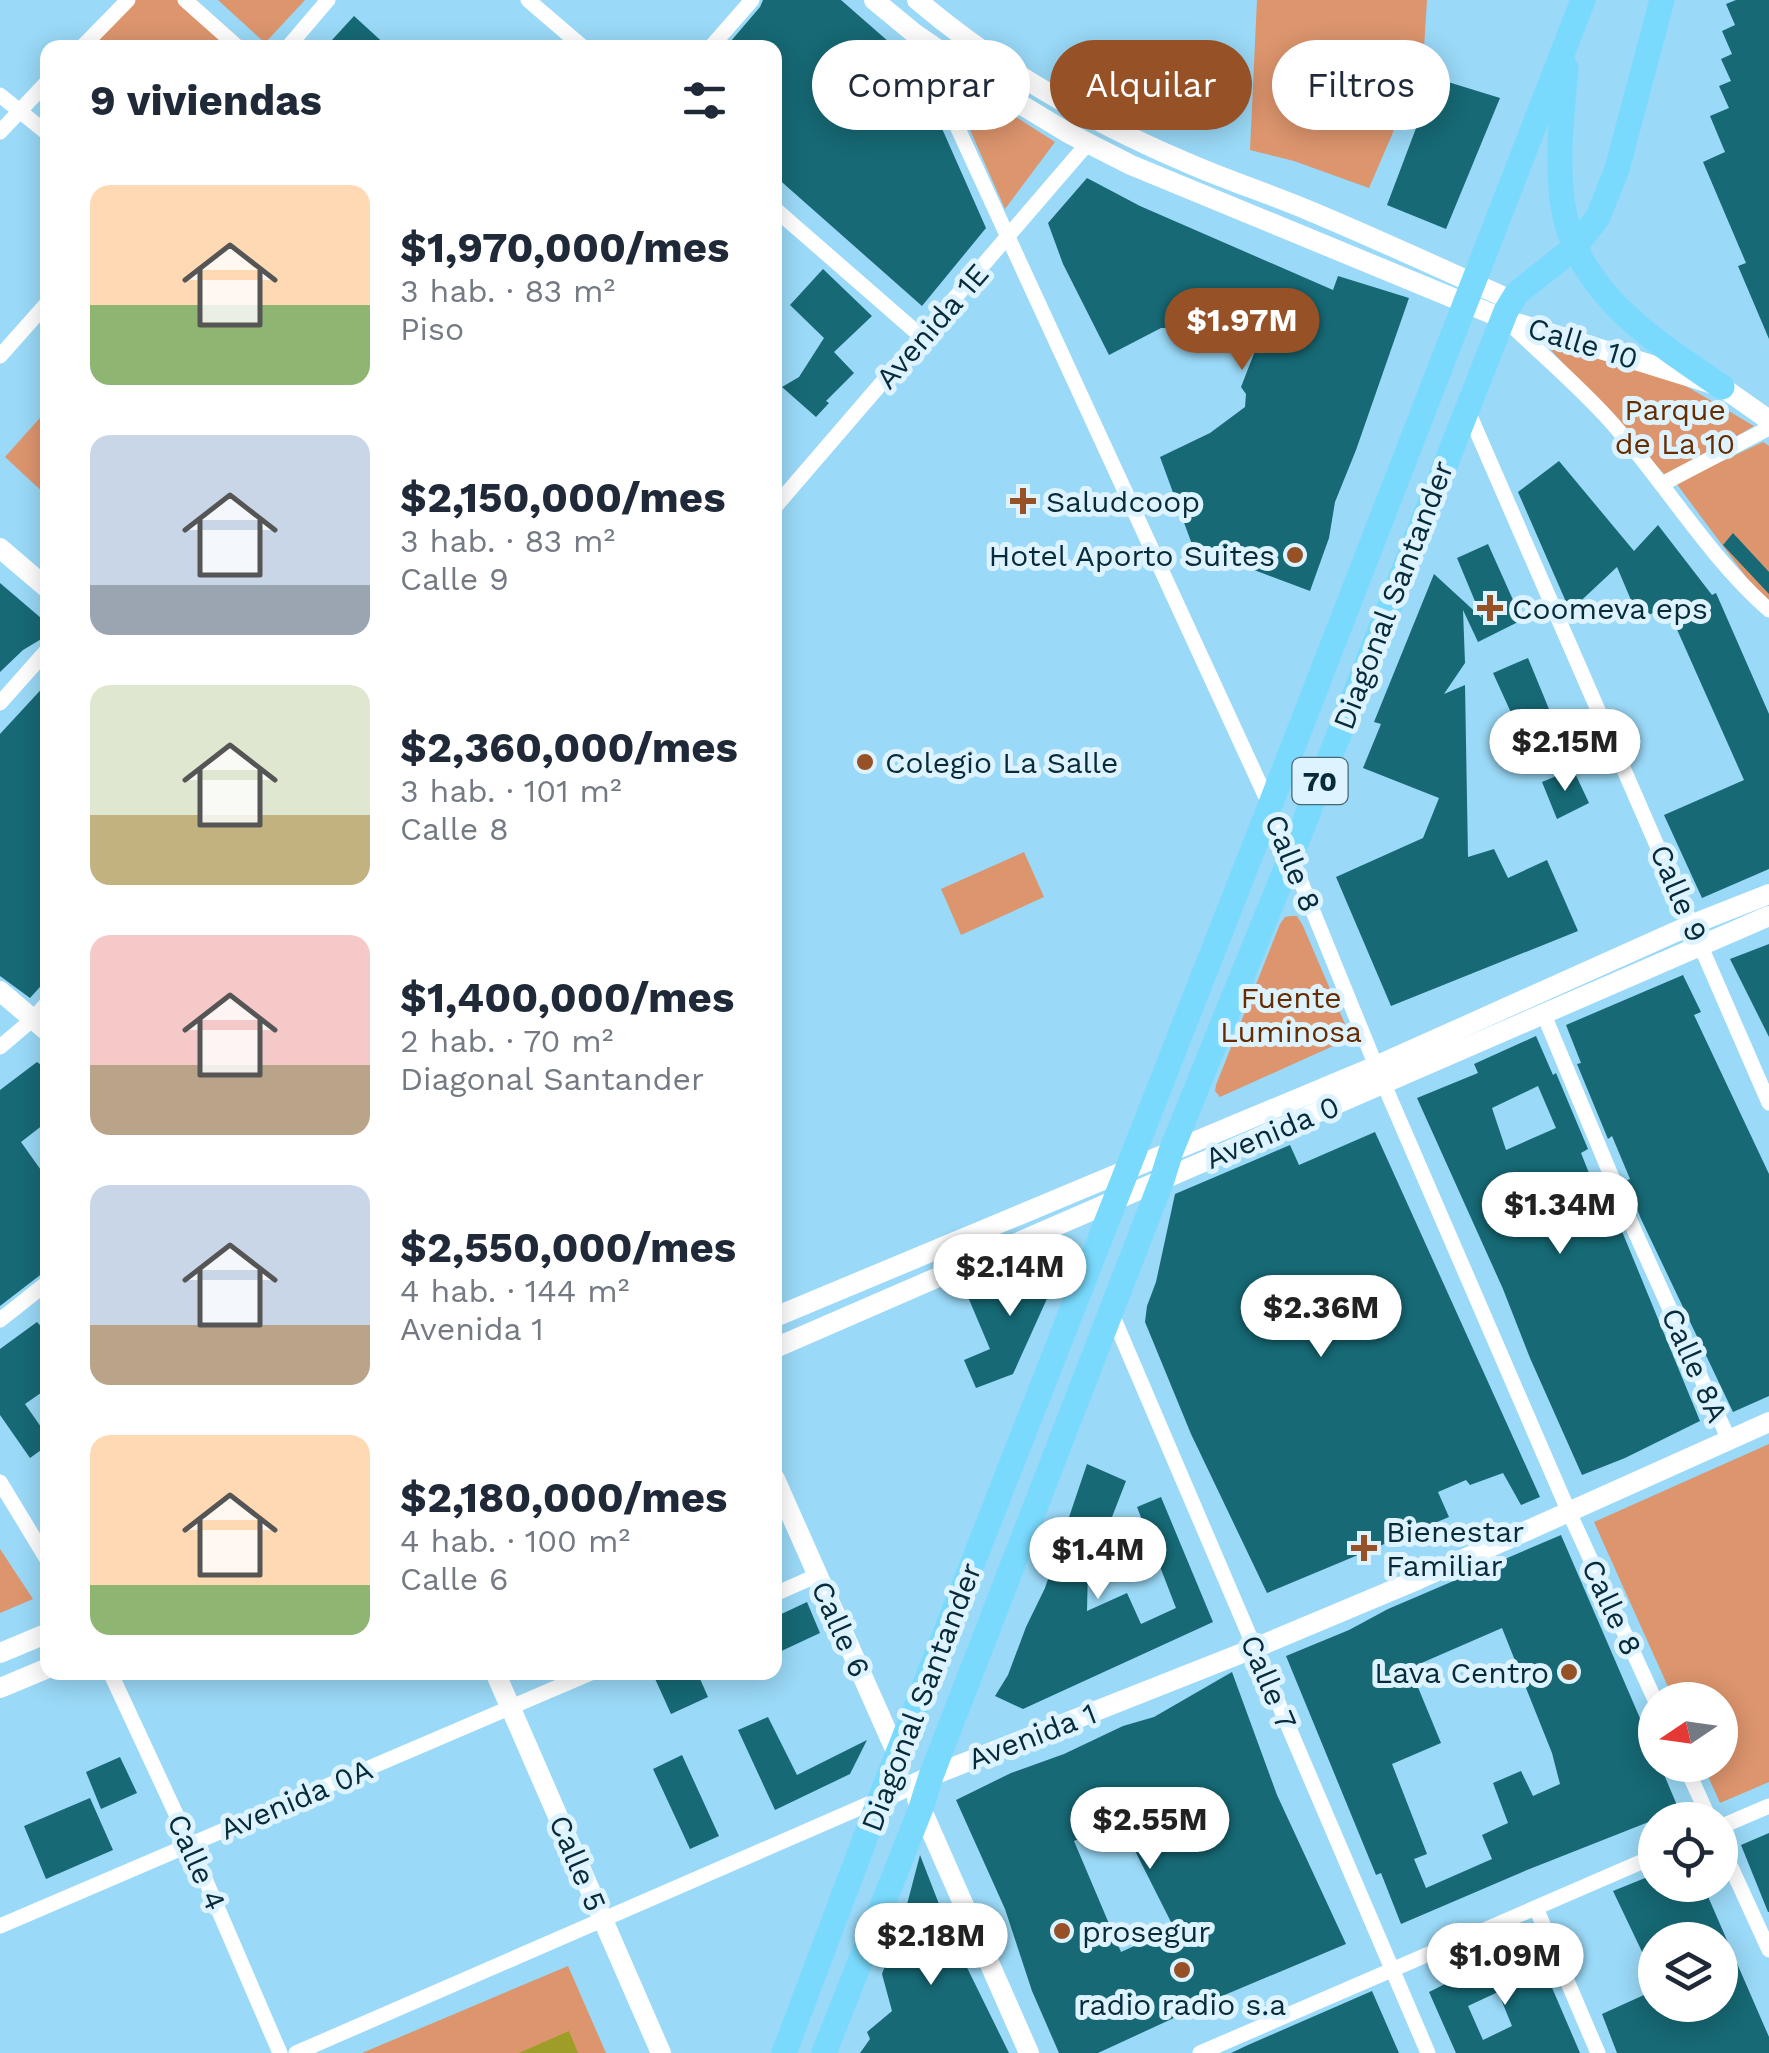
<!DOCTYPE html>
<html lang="es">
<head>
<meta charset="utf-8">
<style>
  :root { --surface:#fff; --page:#f2f2f3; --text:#1f2937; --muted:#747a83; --accent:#965127 }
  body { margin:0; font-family:"Work Sans",sans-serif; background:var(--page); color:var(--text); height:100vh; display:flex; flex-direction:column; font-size:38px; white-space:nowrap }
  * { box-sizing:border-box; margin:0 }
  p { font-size:32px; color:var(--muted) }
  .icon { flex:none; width:55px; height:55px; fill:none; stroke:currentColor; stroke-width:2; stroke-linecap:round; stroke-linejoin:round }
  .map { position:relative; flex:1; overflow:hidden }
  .drawer { position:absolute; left:40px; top:40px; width:742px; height:1640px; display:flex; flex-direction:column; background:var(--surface); border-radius:20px; box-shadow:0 5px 25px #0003 }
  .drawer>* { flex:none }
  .banner { position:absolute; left:812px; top:40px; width:805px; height:90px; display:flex; gap:20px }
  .needle { width:65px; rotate:257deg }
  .tools { position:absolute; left:1638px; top:1682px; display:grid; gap:20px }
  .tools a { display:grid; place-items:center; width:100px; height:100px; border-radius:50%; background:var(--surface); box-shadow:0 5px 25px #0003; font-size:50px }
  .price { position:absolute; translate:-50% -85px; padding:0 22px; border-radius:35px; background:#fff; color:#222; font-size:32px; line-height:65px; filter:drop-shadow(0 2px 5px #0008) }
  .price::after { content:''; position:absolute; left:50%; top:60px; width:30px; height:22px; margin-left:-15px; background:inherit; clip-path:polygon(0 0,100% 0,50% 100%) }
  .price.current { background:var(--accent); color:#fff }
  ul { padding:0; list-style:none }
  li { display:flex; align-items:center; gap:30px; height:250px; padding:0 50px }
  li span { display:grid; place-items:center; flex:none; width:280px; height:200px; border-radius:20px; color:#555 }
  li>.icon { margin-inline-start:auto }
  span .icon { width:120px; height:120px; fill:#fffc; stroke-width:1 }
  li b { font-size:42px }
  h2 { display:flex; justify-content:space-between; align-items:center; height:120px; padding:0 50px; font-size:42px }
  .tag { padding:0 35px; border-radius:45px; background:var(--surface); box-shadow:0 5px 25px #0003; font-size:35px; line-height:90px }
  .tag.current { background:var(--accent); color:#fff }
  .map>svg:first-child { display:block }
</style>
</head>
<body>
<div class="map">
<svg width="1769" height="2053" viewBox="0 0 1769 2053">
  <rect width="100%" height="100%" fill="#9ad9f7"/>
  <path fill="#dd956d" d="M122 0H196L249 47 80 48Z
    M218 0H305L265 43Z
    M1257 0H1427L1423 63 1369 188 1294 161 1250 150Z
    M944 71 1055 142 1005 209Z
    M1540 338 1657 369 1754 426 1667 477Z
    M47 410V496L5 457Z
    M1763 442 1769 446V600L1752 585 1676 483Z
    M1024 852 1044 897 961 935 941 889Z
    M1291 916H1297L1303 926 1351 1038 1220 1097 1215 1091 1216 1085 1280 924 1285 917Z
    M1769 1444V1782L1720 1803 1703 1765H1720V1700H1674L1594 1522Z
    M0 1549 33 1599 0 1613Z
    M568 1966 606 2053H362Z"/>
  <path fill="#9e9d27" d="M569 2031 578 2053H519Z"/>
  <path fill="#166975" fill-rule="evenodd" d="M763 0H841L913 63 986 228 922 306 775 176V48H725L760 7Z
    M1736 0H1769V339L1738 266 1746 263 1703 162 1725 152 1710 116 1729 108 1719 86 1731 81 1721 59 1732 54 1722 31 1735 25 1726 4Z
    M354 16 389 48H340L332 40Z
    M1435 78 1500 98 1446 229 1387 205Z
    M1087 178 1140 206 1333 290 1338 276 1409 298 1356 450 1335 502 1329 538 1310 591 1193 547 1160 457 1210 433 1245 407 1246 394 1241 387 1255 351 1210 327 1161 328 1109 355 1063 264 1048 223Z
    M823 269 872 316 834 352 854 373 826 401 829 403 816 417 782 387 799 377 824 338 790 305Z
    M1559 461 1634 551 1658 525 1712 595 1716 593 1769 714V869L1702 898 1664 815 1744 780 1667 607 1639 619 1617 567 1570 611 1518 492Z
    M1733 533 1769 572V594L1723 545Z
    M1488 544 1522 620 1478 642 1463 610 1465 663 1444 694 1465 685 1468 857 1494 849 1508 878 1547 860 1578 931 1391 1006 1336 877 1423 838 1439 798 1363 768 1381 724 1374 722 1434 574 1482 618 1457 558Z
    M0 583 48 624V635L23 650 0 672Z
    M1528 658 1551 714 1518 728 1493 673Z
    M48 682V978L30 998 0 976V734Z
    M1573 769 1589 803 1557 819 1542 782Z
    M1769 944V1037L1730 959Z
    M1683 975 1701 1012 1694 1015 1769 1174V1396L1733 1412 1641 1219 1626 1181 1630 1179 1612 1136 1608 1139 1577 1064 1581 1063 1566 1025Z
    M1536 1036 1553 1075 1556 1073 1588 1149 1581 1153 1597 1193 1605 1190 1700 1421 1625 1458 1582 1475 1530 1358 1503 1289 1417 1098 1478 1073 1474 1064ZM1538 1086 1556 1128 1506 1150 1492 1108Z
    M37 1062 48 1070V1121L21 1142 48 1180V1269L0 1306V1090Z
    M1375 1132 1540 1497 1521 1505 1503 1473 1470 1485 1466 1480 1438 1492 1449 1517 1267 1593 1191 1434 1145 1322 1147 1306 1156 1282 1175 1194 1290 1145 1299 1165Z
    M1069 1250 1013 1374 976 1388 964 1360 990 1349 968 1297Z
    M37 1322 48 1334V1388L25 1404 48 1437V1445L30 1458 0 1415V1349Z
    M1087 1464 1126 1481 1112 1517 1108 1519 1106 1533 1109 1544 1104 1555 1096 1551 1094 1564 1088 1568 1087 1611 1127 1593 1141 1624 1176 1608 1137 1507 1161 1497 1213 1622 1023 1709 995 1696 1008 1675 1026 1627 1045 1588Z
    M1561 1535 1655 1753V1765H1660L1679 1810 1527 1870 1401 1924 1381 1873 1376 1875 1286 1656 1349 1630 1388 1609ZM1502 1628 1552 1753 1560 1784 1533 1796 1521 1771 1493 1783 1508 1823 1482 1835 1492 1859 1426 1888 1414 1859 1427 1854 1392 1764 1441 1743 1410 1668Z
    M807 1602 820 1633 775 1654V1617Z
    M652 1672H697L708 1697 671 1714Z
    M1232 1672 1277 1795 1346 1944 1215 1999 1098 2053H1059L1032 1991 1005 1909 956 1800 1011 1773 1064 1754 1123 1726 1154 1717ZM1120 1821 1174 1928 1121 1952 1074 1841Z
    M768 1717 797 1775 867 1740 850 1774 775 1810 738 1730Z
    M682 1755 719 1836 690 1849 653 1769Z
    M120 1757 137 1793 101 1809 86 1772Z
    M90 1798 113 1850 46 1879 24 1826Z
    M1769 1833V1912H1768L1741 1845Z
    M920 1855 951 1935 1009 2053H860L870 2039 867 2032 892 2011 882 1974 905 1912Z
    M1655 1874V1885H1703L1769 2037V2053H1617L1602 2014 1655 1990V2005H1720V1940H1655V1979L1613 1891Z
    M1532 1941 1580 2053H1456L1429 1992ZM1498 1992 1512 2026 1483 2040 1468 2006Z
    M1372 1991 1399 2053H1231L1248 2045Z"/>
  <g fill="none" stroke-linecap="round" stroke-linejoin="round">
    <path stroke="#fff" stroke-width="15" d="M185 0 239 48
      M528 0 584 48
      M914 33 1270 806 1376 1066 1568 1510 1655 1700
      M81 48 128 0
      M287 48 328 0
      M710 48 752 0
      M0 95 48 134
      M0 132 48 81
      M775 209 923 338
      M1507 321C1542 355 1580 387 1612 423 1666 484 1708 556 1769 610
      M0 356 48 302
      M1467 409 1769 1103
      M1662 484 1769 428
      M775 507 1088 143
      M0 703 48 649
      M1544 1015 1631 1223 1729 1440
      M0 1047 33 1019 48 1002
      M1111 1312 1428 2053
      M0 1320 48 1282
      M0 1482 48 1561
      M775 1594 818 1575
      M110 1672 190 1844 280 2053
      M1685 1765 1710 1820
      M1720 1827 1769 1806
      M1720 1843 1769 1950
      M1536 1908 1598 2053
      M0 1926 593 1672
      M296 2053 880 1799
      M1200 2053 1655 1856"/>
    <path stroke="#fff" stroke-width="20" d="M874 0 914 33 1000 92 1068 133 1131 165 1504 319 1722 387 1769 420
      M917 0C997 68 1093 123 1190 164 1229 181 1270 194 1310 211 1377 239 1444 270 1511 300
      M0 548 48 589
      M0 991 48 1032
      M775 1317 1376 1066 1693 924 1769 894
      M775 1348 1769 916
      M775 1479 901 1763
      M0 1653 48 1633
      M495 1672 661 2053
      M0 1688 48 1668
      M880 1799 931 1776 1255 1648 1417 1580 1769 1422
      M917 1799 1029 2053"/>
    <path stroke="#79dafd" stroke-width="25" d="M1566 68C1562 112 1557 156 1562 199 1573 291 1652 339 1722 387
      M784 2053 880 1799 1270 806 1583 0
      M824 2053 921 1808 931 1776 1162 1180 1171 1151 1291 856 1506 311 1517 293 1574 248 1598 217 1617 169 1662 0"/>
  </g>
  <g fill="#965127" stroke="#ddf3ff" stroke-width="4">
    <path d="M1018 486h10v10h10v10h-10v10h-10v-10h-10v-10h10z"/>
    <circle cx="1295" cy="555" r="10"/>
    <path d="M1485 593h10v10h10v10h-10v10h-10v-10h-10v-10h10z"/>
    <circle cx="865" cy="762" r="10"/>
    <path d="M1359 1533h10v10h10v10h-10v10h-10v-10h-10v-10h10z"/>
    <circle cx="1569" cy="1672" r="10"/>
    <circle cx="1062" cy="1931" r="10"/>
    <circle cx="1182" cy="1970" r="10"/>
  </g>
  <g text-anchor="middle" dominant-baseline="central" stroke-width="10" stroke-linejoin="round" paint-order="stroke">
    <rect fill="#ddf3ff" stroke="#476775" stroke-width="2.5" x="1292.5" y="758" width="55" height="46" rx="8"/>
    <g font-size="28" font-weight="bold" fill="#072b3a">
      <text x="1320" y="781">70</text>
    </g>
    <g font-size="30" fill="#072b3a" stroke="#ddf3ff">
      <text transform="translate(932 326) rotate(-49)">Avenida 1E</text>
      <text transform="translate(1583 343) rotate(17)">Calle 10</text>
      <text transform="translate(1393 595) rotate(-69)">Diagonal Santander</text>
      <text transform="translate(1293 863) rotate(68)">Calle 8</text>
      <text transform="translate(1679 893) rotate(67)">Calle 9</text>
      <text transform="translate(1272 1132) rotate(-23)">Avenida 0</text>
      <text transform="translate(1695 1365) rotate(66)">Calle 8A</text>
      <text transform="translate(1612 1607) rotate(65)">Calle 8</text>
      <text transform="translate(841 1629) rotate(66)">Calle 6</text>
      <text transform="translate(1269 1682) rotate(67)">Calle 7</text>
      <text transform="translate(921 1697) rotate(-69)">Diagonal Santander</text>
      <text transform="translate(1032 1736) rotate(-21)">Avenida 1</text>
      <text transform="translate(296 1799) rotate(-23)">Avenida 0A</text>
      <text transform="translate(197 1862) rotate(66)">Calle 4</text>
      <text transform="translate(578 1863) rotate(67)">Calle 5</text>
    </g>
    <g font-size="30" fill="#672c00" stroke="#ddf3ff">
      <text x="1675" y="409">Parque<tspan x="1675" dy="34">de La 10</tspan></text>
      <text x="1291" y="997">Fuente<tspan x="1291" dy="34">Luminosa</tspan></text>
    </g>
    <g font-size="30" fill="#072b3a" stroke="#ddf3ff" text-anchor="start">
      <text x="1046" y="501">Saludcoop</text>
      <text x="1275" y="555" text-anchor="end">Hotel Aporto Suites</text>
      <text x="1512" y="608">Coomeva eps</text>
      <text x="885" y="762">Colegio La Salle</text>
      <text x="1386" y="1531">Bienestar<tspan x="1386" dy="34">Familiar</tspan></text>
      <text x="1549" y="1672" text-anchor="end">Lava Centro</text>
      <text x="1082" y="1931">prosegur</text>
      <text x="1182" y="2004" text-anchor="middle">radio radio s.a</text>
    </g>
  </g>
</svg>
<div class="tools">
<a><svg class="needle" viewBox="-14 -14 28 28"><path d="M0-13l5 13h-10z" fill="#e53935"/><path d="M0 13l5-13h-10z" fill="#747a83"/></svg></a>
<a><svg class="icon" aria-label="locate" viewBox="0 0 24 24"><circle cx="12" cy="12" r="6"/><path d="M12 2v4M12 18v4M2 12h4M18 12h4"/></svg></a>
<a><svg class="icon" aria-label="layers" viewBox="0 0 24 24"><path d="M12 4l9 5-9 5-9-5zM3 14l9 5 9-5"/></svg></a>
</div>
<b class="price current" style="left:1242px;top:373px">$1.97M</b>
<b class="price" style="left:1565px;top:794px">$2.15M</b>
<b class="price" style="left:1560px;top:1257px">$1.34M</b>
<b class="price" style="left:1010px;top:1319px">$2.14M</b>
<b class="price" style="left:1321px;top:1360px">$2.36M</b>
<b class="price" style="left:1098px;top:1602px">$1.4M</b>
<b class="price" style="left:1150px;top:1872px">$2.55M</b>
<b class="price" style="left:931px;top:1988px">$2.18M</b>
<b class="price" style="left:1505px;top:2008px">$1.09M</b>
<div class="banner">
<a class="tag">Comprar</a>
<a class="tag current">Alquilar</a>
<a class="tag">Filtros</a>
</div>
<section class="drawer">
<h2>9 viviendas<svg class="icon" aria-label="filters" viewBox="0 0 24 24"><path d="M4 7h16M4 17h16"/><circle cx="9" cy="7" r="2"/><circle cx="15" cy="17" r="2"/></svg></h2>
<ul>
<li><span style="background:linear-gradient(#ffd9b3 60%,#8fb573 0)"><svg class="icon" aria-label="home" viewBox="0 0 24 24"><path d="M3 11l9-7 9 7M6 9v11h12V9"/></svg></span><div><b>$1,970,000/mes</b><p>3 hab. · 83 m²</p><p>Piso</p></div></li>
<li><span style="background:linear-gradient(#c9d6e8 75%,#9aa5b1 0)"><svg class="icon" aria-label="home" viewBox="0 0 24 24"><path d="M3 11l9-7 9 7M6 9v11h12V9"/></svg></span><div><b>$2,150,000/mes</b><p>3 hab. · 83 m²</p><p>Calle 9</p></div></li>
<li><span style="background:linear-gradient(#dfe7d0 65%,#c2b280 0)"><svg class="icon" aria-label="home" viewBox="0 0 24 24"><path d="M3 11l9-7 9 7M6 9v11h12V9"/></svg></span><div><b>$2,360,000/mes</b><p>3 hab. · 101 m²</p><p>Calle 8</p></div></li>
<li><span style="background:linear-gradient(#f6c9c9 65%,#b9a48a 0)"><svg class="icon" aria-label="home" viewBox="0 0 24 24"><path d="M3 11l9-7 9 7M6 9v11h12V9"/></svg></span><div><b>$1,400,000/mes</b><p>2 hab. · 70 m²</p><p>Diagonal Santander</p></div></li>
<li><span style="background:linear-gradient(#c9d6e8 70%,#b9a48a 0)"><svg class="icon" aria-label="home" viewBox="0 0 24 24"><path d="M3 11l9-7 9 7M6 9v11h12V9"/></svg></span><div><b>$2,550,000/mes</b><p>4 hab. · 144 m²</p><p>Avenida 1</p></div></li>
<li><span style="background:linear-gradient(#ffd9b3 75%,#8fb573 0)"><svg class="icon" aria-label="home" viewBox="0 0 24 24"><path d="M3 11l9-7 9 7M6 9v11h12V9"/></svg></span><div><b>$2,180,000/mes</b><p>4 hab. · 100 m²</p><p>Calle 6</p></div></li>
</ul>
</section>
</div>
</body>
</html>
